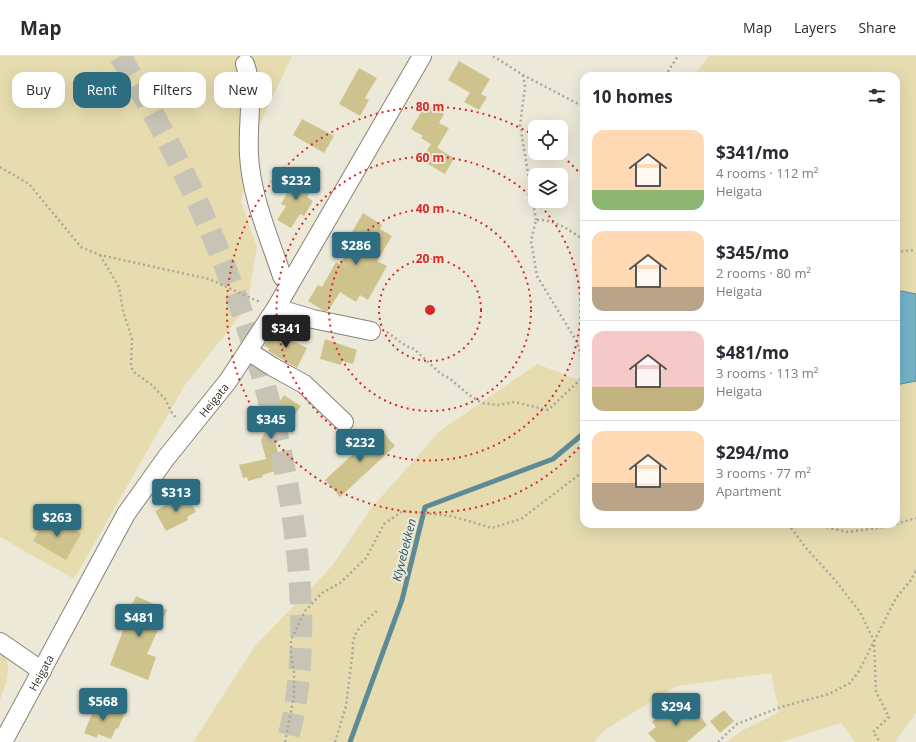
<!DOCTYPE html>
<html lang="en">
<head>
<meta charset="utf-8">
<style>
  :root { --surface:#fff; --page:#f2f2f3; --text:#2b2b33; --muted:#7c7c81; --line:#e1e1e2; --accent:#2d6d81 }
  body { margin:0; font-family:"Open Sans",sans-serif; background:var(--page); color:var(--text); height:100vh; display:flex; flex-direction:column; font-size:15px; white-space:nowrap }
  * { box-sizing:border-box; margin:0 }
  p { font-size:13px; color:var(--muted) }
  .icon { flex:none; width:22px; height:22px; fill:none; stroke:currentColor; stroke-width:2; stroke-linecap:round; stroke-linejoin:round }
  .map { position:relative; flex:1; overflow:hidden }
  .panel { position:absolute; left:580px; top:16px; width:320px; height:456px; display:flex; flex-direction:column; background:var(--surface); border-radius:12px; box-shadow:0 4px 16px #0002 }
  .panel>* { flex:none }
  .guide { position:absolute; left:12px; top:16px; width:380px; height:36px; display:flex; gap:8px }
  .tools { position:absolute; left:528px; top:64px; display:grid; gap:8px }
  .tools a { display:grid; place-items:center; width:40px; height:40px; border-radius:8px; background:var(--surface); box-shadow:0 4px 16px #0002; font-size:20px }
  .price { position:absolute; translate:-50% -34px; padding:0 9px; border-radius:4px; background:var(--accent); color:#fff; font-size:13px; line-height:26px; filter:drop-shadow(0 1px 2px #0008) }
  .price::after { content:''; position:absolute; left:50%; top:24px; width:12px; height:9px; margin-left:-6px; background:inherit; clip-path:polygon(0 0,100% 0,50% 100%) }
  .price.selected { background:#222; color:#fff }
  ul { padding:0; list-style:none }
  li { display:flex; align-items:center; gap:12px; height:100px; padding:0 12px }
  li+li { border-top:1px solid var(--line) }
  li span { display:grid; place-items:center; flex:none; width:112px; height:80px; border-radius:12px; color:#555 }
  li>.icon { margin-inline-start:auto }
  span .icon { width:48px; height:48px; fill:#fffc; stroke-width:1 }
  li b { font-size:17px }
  h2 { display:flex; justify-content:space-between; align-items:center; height:48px; padding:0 12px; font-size:17px }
  .tag { padding:0 14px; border-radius:12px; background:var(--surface); box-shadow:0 4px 16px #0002; font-size:14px; line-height:36px }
  .tag.selected { background:var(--accent); color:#fff }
  header { display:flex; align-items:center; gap:24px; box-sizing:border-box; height:56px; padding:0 20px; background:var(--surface); border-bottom:1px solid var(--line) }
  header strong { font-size:19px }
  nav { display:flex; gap:22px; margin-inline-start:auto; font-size:14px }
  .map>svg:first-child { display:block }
</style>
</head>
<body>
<header>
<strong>Map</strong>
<nav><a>Map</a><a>Layers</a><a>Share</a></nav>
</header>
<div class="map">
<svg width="916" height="686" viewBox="0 0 916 686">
  <rect width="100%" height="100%" fill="#ede9d9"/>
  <path fill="#e6dcb0" d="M0 0H292L256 76 245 124 241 146 257 191 247 251 185 329 74 523 0 481Z
    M709 0H916V238L902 235 896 237V20H693Z
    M537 308 584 326V468H896V329L916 325V657L895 686H855L841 667 781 686H727L741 675 779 656 771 617 677 630 606 673 594 686H193L255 590 332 510 373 450 440 375Z
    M0 591C13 611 8 623 0 644Z"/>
  <path fill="#72b2c7" stroke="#5e8a97" d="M902 235 916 238V325L896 329V237Z"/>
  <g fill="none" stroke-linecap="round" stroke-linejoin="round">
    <path stroke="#5e8a97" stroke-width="5" d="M350 686 402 544 425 451 553 403 584 377"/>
  </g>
  <path fill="#cec38d" d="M459 5 490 23 481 38 487 41 479 54 464 46 470 37 448 24Z
    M359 12 377 22 365 42 369 44 360 60 339 48Z
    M426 48 444 58 439 67 449 72 437 92 421 82 423 80 411 73Z
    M302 63 334 80 324 97 293 79Z
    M431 88 454 102 445 118 421 104Z
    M297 119 314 128 307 141 313 145 304 160 300 158 291 172 277 164 286 150 281 148Z
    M363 157 382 169 380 173 392 180 377 205 387 210 368 244 360 239 356 246 340 236 328 255H324L308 245 318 229 322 231 336 206 340 208 354 186 348 183Z
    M273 276 307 292 297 312 268 295 269 292 264 290Z
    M325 283 357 294 353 308 342 305 341 309 320 303Z
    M284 339 301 350 283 374 276 389 280 404 276 405 278 414 262 419 263 421 248 425 247 421 243 422 239 409 266 403 261 384 272 362 269 361Z
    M380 373 395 390 340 441 325 424Z
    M186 438 196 456 187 461 188 464 166 475 155 455Z
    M50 460 81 478 66 504 33 485 45 463 47 464Z
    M136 540 167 554 147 598 156 601 148 624 110 609 124 572 121 571Z
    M96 648 124 659 118 673 116 672 111 683 98 678 97 682 84 677Z
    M671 650 681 663 695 654 707 669 687 686H656L648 677 656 671 652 666Z
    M724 654 734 665 720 677 710 665Z"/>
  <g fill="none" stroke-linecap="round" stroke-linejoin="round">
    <path stroke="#c7c4b5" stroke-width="22" stroke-dasharray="22 11" stroke-linecap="butt" d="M120 0C206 142 269 298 293 463 303 536 307 614 287 686"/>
    <g stroke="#878475" stroke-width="20">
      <g id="minor">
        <path d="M245 8C255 38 247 67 249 99 251 140 269 181 282 220L289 229"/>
        <path d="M276 252 313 263 371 275"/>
        <path d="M248 295 273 311 304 328 344 366"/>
        <path d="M0 586 42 615"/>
        <path id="s1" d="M3 686 126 458 166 402 228 325 276 252 422 0"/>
      </g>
    </g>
    <path stroke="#a9a79a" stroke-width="2.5" stroke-dasharray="2 3" stroke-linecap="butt" d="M493 0 523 19 584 51
      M523 19 525 31 520 69 536 164
      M665 20 678 0
      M0 111 29 128 81 191 100 199 209 223 260 246
      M584 184C569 174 555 163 536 164L531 185 537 220 577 286 582 304V322L584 324
      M896 196 916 194
      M100 199 119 231 123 255 132 283 131 311 135 317 152 329 165 343 172 357 177 363
      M387 276 406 290 414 293 441 318 449 322 469 339 482 347 498 349 515 346 548 354 582 322
      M788 468 806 492 835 524 860 556 874 585 876 636 889 661 873 676 880 686
      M812 468 847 476 885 471 896 468
      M896 468 916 462
      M285 686 294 640V617L291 597V584L305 555 322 537 340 527 366 502 384 468 403 455 451 460 492 472 521 463 584 415
      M335 686 346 650 353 593C351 575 366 565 379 553
      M718 686 737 668 781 651 829 638 850 627 859 615 896 542 911 524 916 514"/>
    <use href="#minor" stroke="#fff" stroke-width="18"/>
  </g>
  <g fill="none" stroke="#d62828" stroke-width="2" stroke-dasharray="2 4">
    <circle cx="430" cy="254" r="51"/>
    <circle cx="430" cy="254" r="101"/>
    <path d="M537 146A152 152 0 1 1 535 144"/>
    <path d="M583 387A203 203 0 1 1 535 80M559 97A203 203 0 0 1 583 121"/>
  </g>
  <g text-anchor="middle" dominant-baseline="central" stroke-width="4" stroke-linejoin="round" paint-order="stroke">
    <g font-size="11" fill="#2f2e27" stroke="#ede9d9">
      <text stroke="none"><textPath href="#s1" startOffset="403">Heigata</textPath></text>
      <text stroke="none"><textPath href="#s1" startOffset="79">Heigata</textPath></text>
    </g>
    <g font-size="12" font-style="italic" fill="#205565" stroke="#ede9d9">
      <text transform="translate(404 494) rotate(-76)">Klyvebekken</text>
    </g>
  </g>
  <circle cx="430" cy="254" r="6" fill="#d62828" stroke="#ede9d9" stroke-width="2"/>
  <g font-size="12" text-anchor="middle" font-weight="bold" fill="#d62828" stroke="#ede9d9" stroke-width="4" stroke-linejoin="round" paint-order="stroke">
    <text x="430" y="55">80 m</text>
    <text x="430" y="106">60 m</text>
    <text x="430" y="157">40 m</text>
    <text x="430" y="207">20 m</text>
  </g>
</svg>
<div class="tools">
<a><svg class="icon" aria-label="locate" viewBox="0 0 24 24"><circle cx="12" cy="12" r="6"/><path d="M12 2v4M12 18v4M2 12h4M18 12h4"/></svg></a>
<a><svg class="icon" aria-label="layers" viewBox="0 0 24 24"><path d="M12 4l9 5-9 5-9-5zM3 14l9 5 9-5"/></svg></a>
</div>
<b class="price" style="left:296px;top:145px">$232</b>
<b class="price" style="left:356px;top:210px">$286</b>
<b class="price selected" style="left:286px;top:293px">$341</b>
<b class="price" style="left:271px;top:384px">$345</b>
<b class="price" style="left:360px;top:407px">$232</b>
<b class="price" style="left:176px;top:457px">$313</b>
<b class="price" style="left:57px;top:482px">$263</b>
<b class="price" style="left:139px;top:582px">$481</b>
<b class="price" style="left:103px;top:666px">$568</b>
<b class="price" style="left:676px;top:671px">$294</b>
<div class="guide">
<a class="tag">Buy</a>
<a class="tag selected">Rent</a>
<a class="tag">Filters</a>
<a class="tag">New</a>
</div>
<section class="panel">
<h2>10 homes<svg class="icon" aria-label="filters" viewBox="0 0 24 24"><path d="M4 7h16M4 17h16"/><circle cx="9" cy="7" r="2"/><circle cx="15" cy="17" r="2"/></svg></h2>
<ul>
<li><span style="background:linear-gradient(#ffd9b3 75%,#8fb573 0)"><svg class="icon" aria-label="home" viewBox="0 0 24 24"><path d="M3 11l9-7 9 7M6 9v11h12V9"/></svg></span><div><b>$341/mo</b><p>4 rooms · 112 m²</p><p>Heigata</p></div></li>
<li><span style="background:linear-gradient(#ffd9b3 70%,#b9a48a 0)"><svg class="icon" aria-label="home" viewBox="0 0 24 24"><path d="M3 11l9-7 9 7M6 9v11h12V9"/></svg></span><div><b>$345/mo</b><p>2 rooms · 80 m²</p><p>Heigata</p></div></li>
<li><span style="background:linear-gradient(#f6c9c9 70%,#c2b280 0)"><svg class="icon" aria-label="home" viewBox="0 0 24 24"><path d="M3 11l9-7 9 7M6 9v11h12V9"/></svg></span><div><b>$481/mo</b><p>3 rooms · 113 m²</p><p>Heigata</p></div></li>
<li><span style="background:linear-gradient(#ffd9b3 65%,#b9a48a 0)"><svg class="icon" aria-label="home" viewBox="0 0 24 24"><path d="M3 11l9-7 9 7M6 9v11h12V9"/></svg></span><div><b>$294/mo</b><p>3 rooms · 77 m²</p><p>Apartment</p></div></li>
</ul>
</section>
</div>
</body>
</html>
